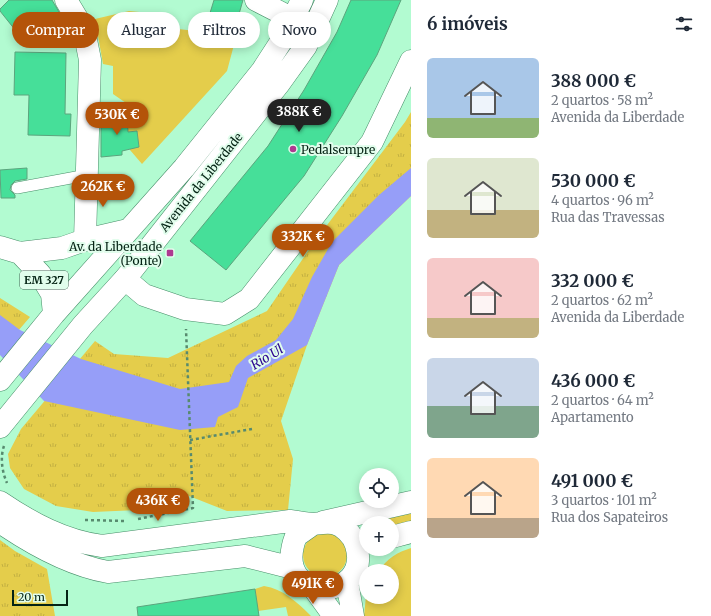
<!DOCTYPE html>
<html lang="pt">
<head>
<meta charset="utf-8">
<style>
  :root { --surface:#fff; --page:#f2f2f3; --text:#1f2937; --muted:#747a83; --accent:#b45309 }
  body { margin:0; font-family:Merriweather,serif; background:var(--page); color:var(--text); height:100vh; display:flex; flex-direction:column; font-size:15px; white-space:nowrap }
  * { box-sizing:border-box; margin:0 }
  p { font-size:13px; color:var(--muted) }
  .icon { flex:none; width:22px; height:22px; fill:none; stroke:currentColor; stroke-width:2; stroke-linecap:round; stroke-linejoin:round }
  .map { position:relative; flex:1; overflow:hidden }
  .side { display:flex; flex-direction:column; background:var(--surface); width:300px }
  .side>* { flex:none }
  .banner { position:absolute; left:12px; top:12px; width:339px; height:36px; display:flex; gap:8px }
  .controls { position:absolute; left:359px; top:468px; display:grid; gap:8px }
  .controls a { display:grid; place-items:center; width:40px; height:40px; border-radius:50%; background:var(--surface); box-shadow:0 2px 10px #0003; font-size:20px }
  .scale { position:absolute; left:12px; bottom:10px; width:56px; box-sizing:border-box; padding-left:4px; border:2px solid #052415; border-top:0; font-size:11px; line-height:14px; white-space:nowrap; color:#052415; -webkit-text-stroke:3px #e1fdec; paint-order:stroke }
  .price { position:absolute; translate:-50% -34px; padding:0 9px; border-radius:14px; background:var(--accent); color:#fff; font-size:13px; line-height:26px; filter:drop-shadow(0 1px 2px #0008) }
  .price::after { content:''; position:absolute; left:50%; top:24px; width:12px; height:9px; margin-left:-6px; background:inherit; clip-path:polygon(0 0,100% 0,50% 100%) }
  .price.current { background:#222; color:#fff }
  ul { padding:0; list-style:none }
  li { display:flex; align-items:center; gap:12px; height:100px; padding:0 16px }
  li span { display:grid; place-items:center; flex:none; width:112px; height:80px; border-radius:6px; color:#555 }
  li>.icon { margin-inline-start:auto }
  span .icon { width:48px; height:48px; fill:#fffc; stroke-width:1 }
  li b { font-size:17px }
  h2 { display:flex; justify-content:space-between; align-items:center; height:48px; padding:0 16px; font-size:17px }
  .chip { padding:0 14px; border-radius:18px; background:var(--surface); box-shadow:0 2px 10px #0003; font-size:14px; line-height:36px }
  .chip.current { background:var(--accent); color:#fff }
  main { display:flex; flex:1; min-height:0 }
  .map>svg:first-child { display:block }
</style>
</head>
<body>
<main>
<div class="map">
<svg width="411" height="616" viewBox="0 0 411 616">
  <defs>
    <pattern id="park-tufts" width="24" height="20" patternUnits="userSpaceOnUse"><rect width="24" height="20" fill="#e4cd4b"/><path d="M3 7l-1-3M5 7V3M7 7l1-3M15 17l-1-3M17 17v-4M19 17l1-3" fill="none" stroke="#c2b041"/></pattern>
  </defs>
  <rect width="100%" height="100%" fill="#b2fbd1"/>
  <path fill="#e4cd4b" d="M129 11 170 15 169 28 214 33 235 41 227 71 142 164 130 150V148L139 147 137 131 128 132 126 103 113 94V66L103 64 95 19Z
    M411 513V522L392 527V523H369Z
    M303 555a22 22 0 1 1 44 0a22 22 0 1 1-44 0Z
    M411 548V616H364L366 596 392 597V571H379C386 559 398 552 411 548Z
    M264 586C283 589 297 602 311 616H288L286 607 258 611 255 589Z"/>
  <path fill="url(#park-tufts)" d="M411 112V196L339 265 307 345 281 421 293 459 288 510 227 511 179 492 166 503 138 510 93 512 56 506 24 489 10 468 8 454 21 429 95 341 114 354 168 358 267 311 315 241 405 122Z
    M0 298 30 317 0 352Z
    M0 540 15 551 47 569 55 616H0Z"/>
  <path fill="#969ef8" d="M411 168V196L339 265 307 345 248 378 238 407 218 417 215 427 180 430 44 401 0 355V315L20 330 81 359 180 389 229 382 236 366 247 356 276 340 293 319 312 277 332 242 379 195Z"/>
  <path fill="#46df99" stroke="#5ca47d" d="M9 0H52L66 24 50 33 38 12 16 31 0 11V9Z
    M214 0H243L237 21 210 13Z
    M351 0H401L377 55 342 116 304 176 226 270 190 241 268 146 304 90 337 32Z
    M15 52 66 53 65 114H71L70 136 28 135 29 95H14Z
    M127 115 128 132 137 131 139 147 122 151V155L101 157V117Z
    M27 168V179L15 181 11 185 10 190 15 195V198H1L0 170Z
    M255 589 259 616H138L137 607Z"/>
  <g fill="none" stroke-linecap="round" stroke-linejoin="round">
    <g stroke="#478e69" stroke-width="12">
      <path id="lane" d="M17 188 87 175"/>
    </g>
    <g stroke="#478e69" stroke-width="23">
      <path id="street" d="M66 0 84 30 90 60 85 240
        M256 0 293 19
        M125 279 144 295 185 309 225 314 249 299 372 142 411 61"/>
    </g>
    <g stroke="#478e69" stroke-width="23">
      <path id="secondary" d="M0 502C31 523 64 541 102 546L290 521C298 522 307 524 314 524 321 523 326 522 333 523 343 525 353 535 356 545 374 603 269 606 296 536L313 524
        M0 522C32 544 69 565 108 572L245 556 293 568
        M323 522 411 502
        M392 537 411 532
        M347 581 353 616
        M313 587 334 616"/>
    </g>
    <g stroke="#478e69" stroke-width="23">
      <path id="primary" d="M0 247 20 253 62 248 85 240 128 230
        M20 253 40 274 52 294 54 314
        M0 380 54 314 184 168 262 71 284 37 302 0
        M0 427 83 325 125 279 278 85 306 46 327 0"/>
    </g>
    <path stroke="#578a6e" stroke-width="2.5" stroke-dasharray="3 3" stroke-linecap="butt" d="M190 440 252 429
      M4 446C0 457 2 472 7 483
      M138 519 193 508 186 329
      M85 520 126 521"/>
    <use href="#lane" stroke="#fff" stroke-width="11"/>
    <use href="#street" stroke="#fff" stroke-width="22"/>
    <use href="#secondary" stroke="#fff" stroke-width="22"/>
    <use href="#primary" stroke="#fff" stroke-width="22"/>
  </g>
  <g fill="#ae3991" stroke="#e1fdec" stroke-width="1.5">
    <circle cx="293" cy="149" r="4"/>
    <rect x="166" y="249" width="8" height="8" rx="2"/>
  </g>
  <g text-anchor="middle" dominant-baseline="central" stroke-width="4" stroke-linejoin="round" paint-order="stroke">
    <rect fill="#e1fdec" stroke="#476556" stroke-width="1" x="20" y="271" width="48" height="18" rx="3"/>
    <g font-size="11" font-weight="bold" fill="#052415">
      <text x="44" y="280">EM 327</text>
    </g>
    <g font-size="12" fill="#052415" stroke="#e1fdec" text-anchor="start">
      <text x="301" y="149">Pedalsempre</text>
      <text x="162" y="246" text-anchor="end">Av. da Liberdade<tspan x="162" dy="14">(Ponte)</tspan></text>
    </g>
    <g font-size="12" fill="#052415" stroke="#e1fdec">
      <text transform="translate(201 182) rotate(-51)">Avenida da Liberdade</text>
    </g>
    <g font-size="13" font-style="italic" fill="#2b0490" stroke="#e1fdec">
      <text transform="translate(267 357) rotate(-31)">Rio Ul</text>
    </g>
  </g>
</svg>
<div class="controls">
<a><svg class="icon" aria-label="locate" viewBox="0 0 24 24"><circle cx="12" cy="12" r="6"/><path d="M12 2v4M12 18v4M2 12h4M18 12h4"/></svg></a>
<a>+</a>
<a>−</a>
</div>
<div class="scale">20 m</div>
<b class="price current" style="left:299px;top:133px">388K €</b>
<b class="price" style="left:117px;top:136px">530K €</b>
<b class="price" style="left:103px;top:208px">262K €</b>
<b class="price" style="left:303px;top:258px">332K €</b>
<b class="price" style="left:158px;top:522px">436K €</b>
<b class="price" style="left:313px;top:605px">491K €</b>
<div class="banner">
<a class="chip current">Comprar</a>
<a class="chip">Alugar</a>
<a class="chip">Filtros</a>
<a class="chip">Novo</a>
</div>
</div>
<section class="side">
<h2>6 imóveis<svg class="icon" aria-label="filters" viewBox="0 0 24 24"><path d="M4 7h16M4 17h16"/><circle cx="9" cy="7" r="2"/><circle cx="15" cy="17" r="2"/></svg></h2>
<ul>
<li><span style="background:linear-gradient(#a9c7e8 75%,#8fb573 0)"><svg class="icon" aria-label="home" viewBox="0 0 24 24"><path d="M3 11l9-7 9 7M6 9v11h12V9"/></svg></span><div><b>388 000 €</b><p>2 quartos · 58 m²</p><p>Avenida da Liberdade</p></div></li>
<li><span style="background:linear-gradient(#dfe7d0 65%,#c2b280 0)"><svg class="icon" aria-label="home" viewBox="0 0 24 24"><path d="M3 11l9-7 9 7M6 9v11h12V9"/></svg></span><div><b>530 000 €</b><p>4 quartos · 96 m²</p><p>Rua das Travessas</p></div></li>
<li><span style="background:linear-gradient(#f6c9c9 75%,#c2b280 0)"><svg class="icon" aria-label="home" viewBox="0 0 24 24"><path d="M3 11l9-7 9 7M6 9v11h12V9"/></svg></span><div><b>332 000 €</b><p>2 quartos · 62 m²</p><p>Avenida da Liberdade</p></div></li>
<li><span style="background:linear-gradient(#c9d6e8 60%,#7fa58c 0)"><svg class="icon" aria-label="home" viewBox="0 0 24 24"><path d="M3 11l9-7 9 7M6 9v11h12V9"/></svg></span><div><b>436 000 €</b><p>2 quartos · 64 m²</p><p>Apartamento</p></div></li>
<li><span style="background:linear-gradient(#ffd9b3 75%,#b9a48a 0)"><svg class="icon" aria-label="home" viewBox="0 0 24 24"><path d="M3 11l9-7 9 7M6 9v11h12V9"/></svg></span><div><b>491 000 €</b><p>3 quartos · 101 m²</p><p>Rua dos Sapateiros</p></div></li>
</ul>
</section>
</main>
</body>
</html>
